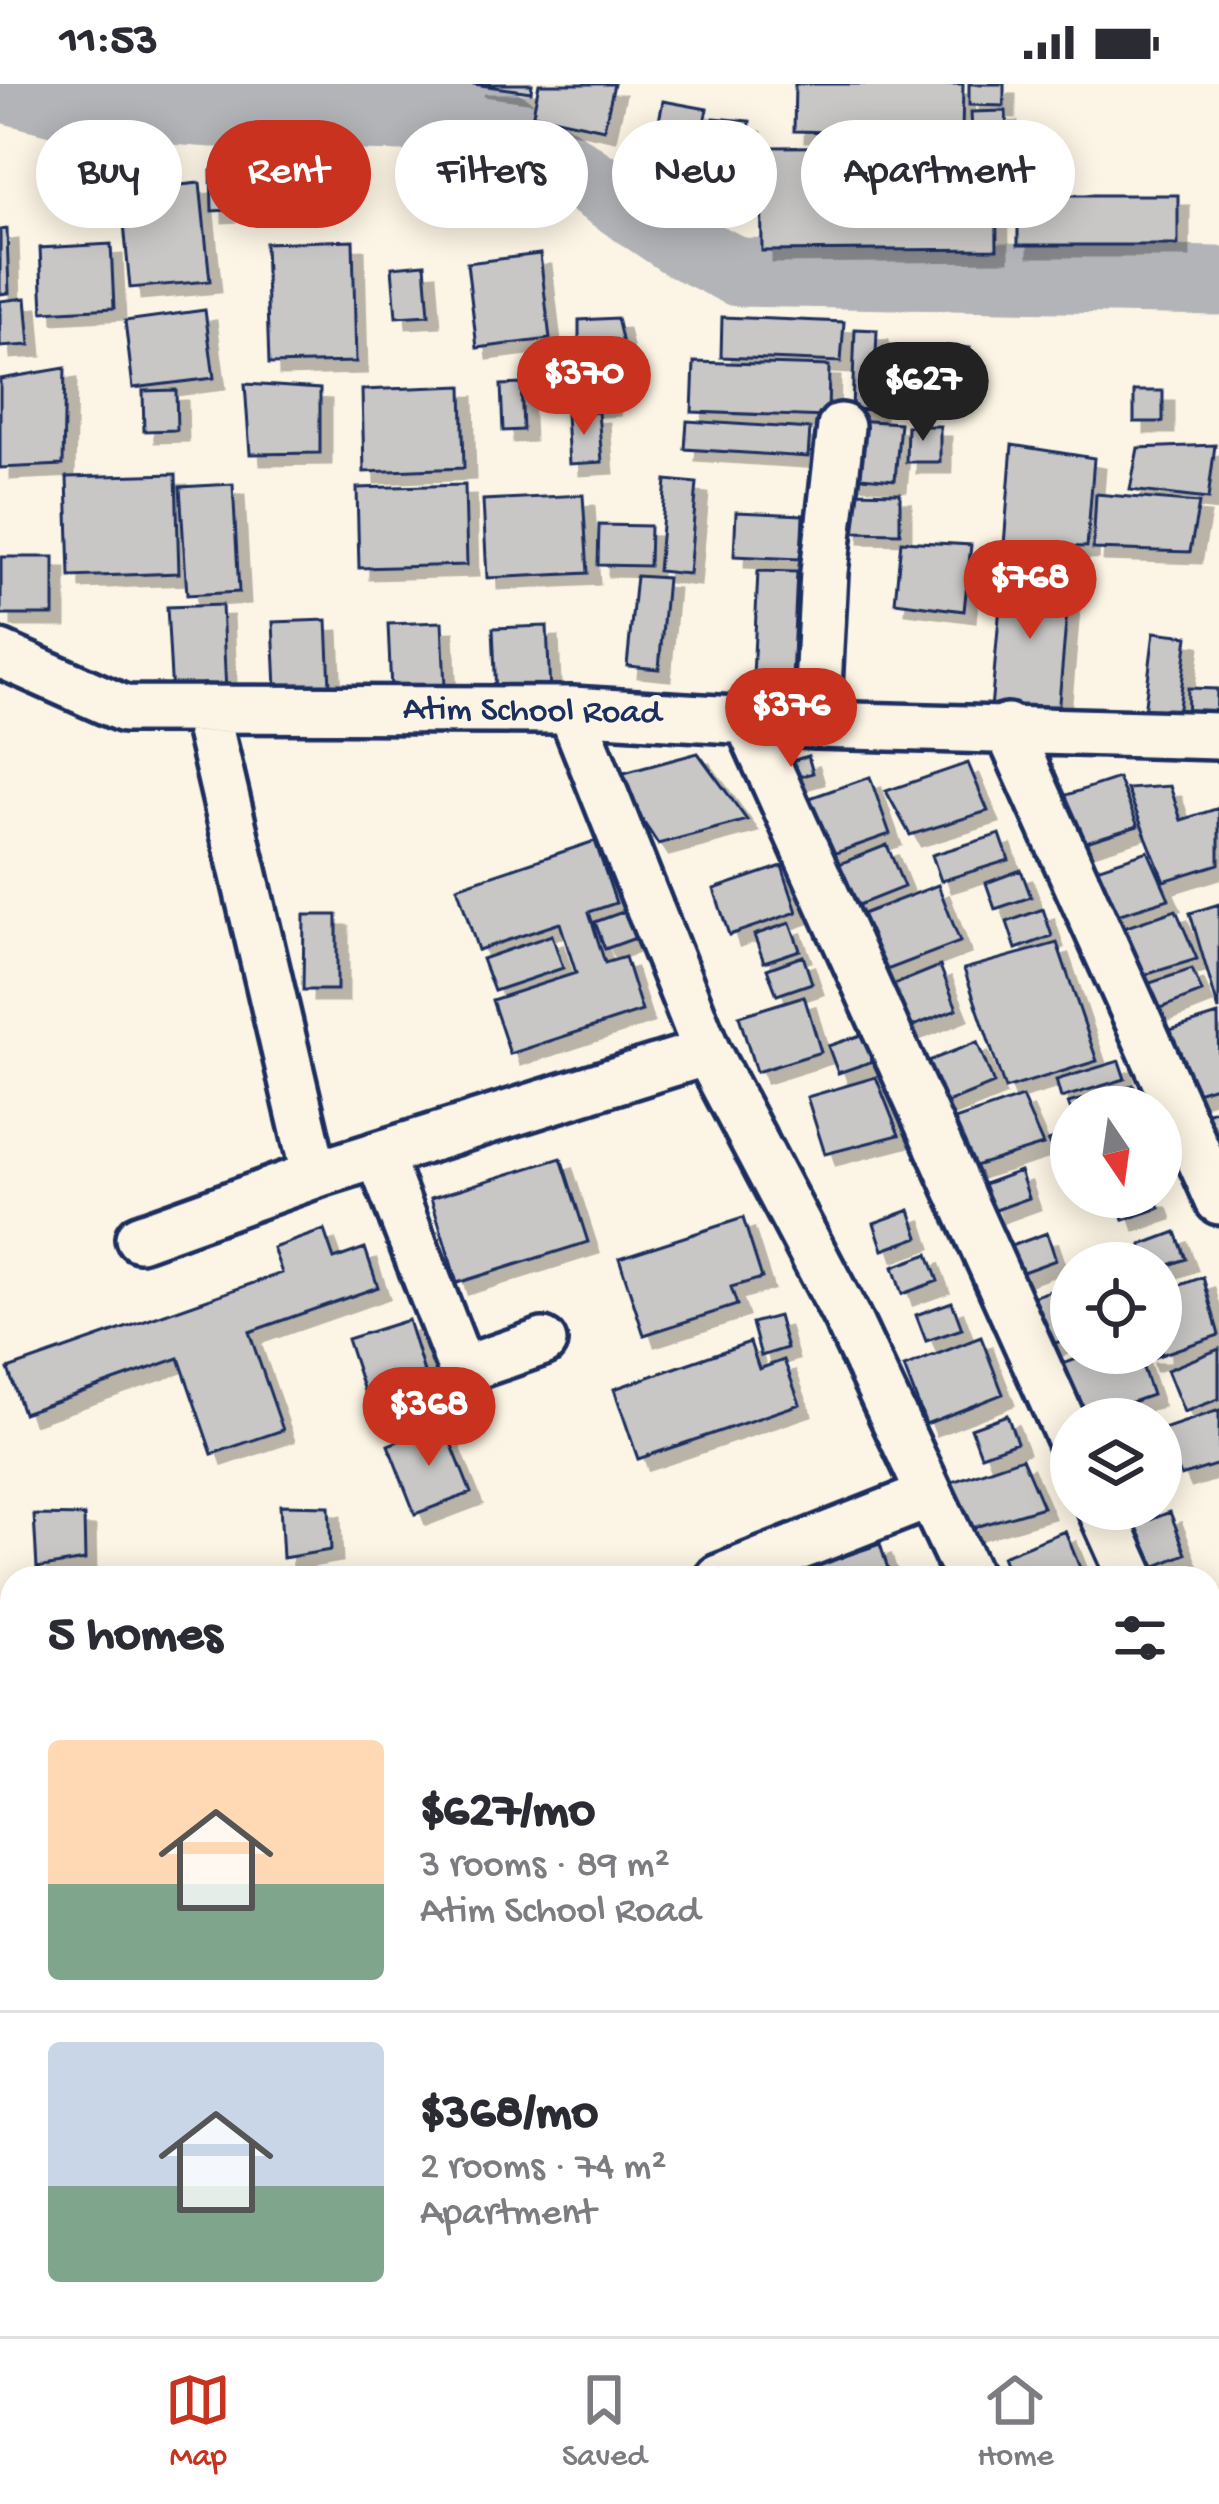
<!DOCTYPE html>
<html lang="en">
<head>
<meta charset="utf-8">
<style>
  :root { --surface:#fff; --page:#f2f2f3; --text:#2b2b33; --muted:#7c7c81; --line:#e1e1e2; --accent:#c8321e }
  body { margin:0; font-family:"Gochi Hand",sans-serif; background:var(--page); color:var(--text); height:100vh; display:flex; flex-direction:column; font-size:45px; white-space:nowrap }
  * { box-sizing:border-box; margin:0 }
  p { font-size:39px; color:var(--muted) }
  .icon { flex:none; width:66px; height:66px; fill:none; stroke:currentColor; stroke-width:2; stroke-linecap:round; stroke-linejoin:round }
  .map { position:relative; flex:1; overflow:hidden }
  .sheet { position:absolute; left:0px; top:1482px; width:1221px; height:771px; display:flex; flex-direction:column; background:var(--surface); border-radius:36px 36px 0 0; box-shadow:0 6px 30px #0003 }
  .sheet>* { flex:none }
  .guide { position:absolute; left:36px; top:36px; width:1149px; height:108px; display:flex; gap:24px }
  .needle { width:78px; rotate:167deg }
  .tools { position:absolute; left:1050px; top:1002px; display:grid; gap:24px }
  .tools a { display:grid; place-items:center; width:132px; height:132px; border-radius:50%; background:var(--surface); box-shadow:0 6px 30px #0003; font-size:60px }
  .price { position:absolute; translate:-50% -102px; padding:0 27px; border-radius:42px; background:var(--accent); color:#fff; font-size:39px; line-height:78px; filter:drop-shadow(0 3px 6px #0008) }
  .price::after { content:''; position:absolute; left:50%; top:72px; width:36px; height:27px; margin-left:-18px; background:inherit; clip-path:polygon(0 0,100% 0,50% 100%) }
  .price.current { background:#222; color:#fff }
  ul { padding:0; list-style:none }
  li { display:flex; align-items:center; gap:36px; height:300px; padding:0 48px }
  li+li { border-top:3px solid var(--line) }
  li span { display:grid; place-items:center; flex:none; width:336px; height:240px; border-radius:12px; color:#555 }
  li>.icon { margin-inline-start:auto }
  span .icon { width:144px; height:144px; fill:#fffc; stroke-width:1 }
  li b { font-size:51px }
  h2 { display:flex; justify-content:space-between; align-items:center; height:144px; padding:0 48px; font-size:51px }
  .pill { padding:0 42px; border-radius:54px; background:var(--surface); box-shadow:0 6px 30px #0003; font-size:42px; line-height:108px }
  .pill.current { background:var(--accent); color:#fff }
  .status { display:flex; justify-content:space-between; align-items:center; height:84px; padding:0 60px; background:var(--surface); direction:ltr }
  .status svg { height:33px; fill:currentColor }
  .menu { display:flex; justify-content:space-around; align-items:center; height:168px; border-top:3px solid var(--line); background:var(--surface); font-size:33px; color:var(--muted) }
  .menu a { display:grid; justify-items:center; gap:6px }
  .menu .current { color:var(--accent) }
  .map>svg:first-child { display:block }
</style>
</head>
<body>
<div class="status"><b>11:53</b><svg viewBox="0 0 49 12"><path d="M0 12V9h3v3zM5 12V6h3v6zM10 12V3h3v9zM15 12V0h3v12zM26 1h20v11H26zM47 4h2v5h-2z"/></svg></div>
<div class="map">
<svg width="1219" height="2252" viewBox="0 0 1219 2252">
  <defs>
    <filter id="shadow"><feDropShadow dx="11" dy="11" stdDeviation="0" flood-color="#0004"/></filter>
  </defs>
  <rect width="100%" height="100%" fill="#fcf5e5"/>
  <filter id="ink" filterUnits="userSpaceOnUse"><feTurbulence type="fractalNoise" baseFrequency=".00833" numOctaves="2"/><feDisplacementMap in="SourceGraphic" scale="24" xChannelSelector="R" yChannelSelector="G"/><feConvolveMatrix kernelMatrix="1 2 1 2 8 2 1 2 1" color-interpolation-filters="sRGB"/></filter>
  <g filter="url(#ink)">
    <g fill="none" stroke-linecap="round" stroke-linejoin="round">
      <path stroke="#b2b4b8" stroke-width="42" d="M630 2241 641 2252
        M446 2252 481 2241
        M703 2252 715 2241"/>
      <path stroke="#b2b4b8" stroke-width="69" d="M0 3 58 18 214 29 496 35 684 161 738 188 1219 197"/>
    </g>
    <path fill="#c8c7c6" stroke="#1b2f5e" stroke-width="3" filter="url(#shadow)" d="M473 0H532L531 8Z
      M539 0H614L604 45 533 30Z
      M795 0H963L962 51 794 47Z
      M969 0H1004V22L969 21Z
      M663 17 707 25 691 100 648 91Z
      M1006 27 1007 52 972 53 971 28Z
      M714 34 750 37 746 90 710 88Z
      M996 62 997 165 762 167 761 63Z
      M268 85 270 124 212 127 211 87Z
      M200 99 210 197 130 204 121 107Z
      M1018 111H1178V161H1018Z
      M7 145 9 209 0 210V146Z
      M353 156 356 278 269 280 265 159Z
      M111 160 114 224 43 228 40 164Z
      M540 170 550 255 477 264 467 179Z
      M425 180 429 231 396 233 392 183Z
      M26 214 30 261 0 263V217Z
      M205 226 214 294 133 304 125 237Z
      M722 233 844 238 841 278 721 273Z
      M617 234 623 260 579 266V236Z
      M855 245 877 246 874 326 852 325Z
      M947 262 970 264 968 281 945 279Z
      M605 269 609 320 576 322 572 272Z
      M694 278 829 282 828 333 692 328Z
      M65 284 63 381 0 384V295Z
      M245 300 320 305V369L250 370Z
      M521 300 523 346 503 347 501 301Z
      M462 302 464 384 364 388 362 306Z
      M176 306 177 346 144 347 143 307Z
      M1134 307H1163V338H1134Z
      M598 328 602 378 569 380 566 330Z
      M854 336 900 339 895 396 849 392Z
      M687 337 810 345 808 373 685 365Z
      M907 342H940V378H906Z
      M1012 361 1094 374 1087 463 1004 461Z
      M1215 361 1208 415 1130 406 1138 364Z
      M176 390 179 489 70 493 67 393Z
      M666 396 697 399 689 490 658 487Z
      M233 400 239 508 187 511 180 403Z
      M465 401 467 481 359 484 357 404Z
      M850 408 900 409V449L849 448Z
      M1096 410 1199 419 1190 468 1093 465Z
      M583 411 588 489 487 494 483 416Z
      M736 428 803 431 801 475 734 472Z
      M599 441 650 442 649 482 598 481Z
      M901 457 971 461 964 527 895 518Z
      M1 473H54V531H1Z
      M758 487 797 488 791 615 752 614Z
      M1003 487 1070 492 1058 630 991 625Z
      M636 492 667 494 659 585 627 582Z
      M222 521 226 609 172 612 167 523Z
      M327 536 331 625 277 627 273 538Z
      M442 538 446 626 392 629 388 540Z
      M547 542 551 631 497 634 493 544Z
      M1154 548 1188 552 1178 632 1144 628Z
      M1188 604 1217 605 1216 641H1187Z
      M698 669 747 736 658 760 613 692Z
      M808 672 813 689 774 700 769 684Z
      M968 679 988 727 910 751 886 707Z
      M870 693 890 750 807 779 787 722Z
      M1118 694 1138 742 1060 766 1036 721Z
      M1170 702 1181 736 1219 724V780L1164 797 1127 705Z
      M1000 750 1009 776 941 797 932 771Z
      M595 757 616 819 589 828 605 879 625 873 642 927 510 970 492 916 576 889 560 839 478 866 457 803Z
      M887 761 904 803 841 828 824 786Z
      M1148 767 1169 815 1091 839 1066 794Z
      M782 782 797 828 729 851 714 805Z
      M1021 786 1031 813 995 825 986 799Z
      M938 801 960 858 871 892 849 835Z
      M1219 820V927L1190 829Z
      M631 825 641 852 605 865 595 838Z
      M1043 825 1052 852 1016 865 1007 838Z
      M1176 826 1197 875 1118 899 1094 854Z
      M304 831H337V906H303Z
      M790 839 800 866 764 878 754 851Z
      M552 851 563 884 494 907 482 875Z
      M1057 859 1097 977 1005 1005 964 885Z
      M803 872 812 899 777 911 767 885Z
      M940 882 957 925 893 950 876 908Z
      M1192 885 1202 908 1130 936 1111 912Z
      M804 912 821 968 756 988 739 932Z
      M1218 931 1219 1001 1159 1020 1138 956Z
      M864 950 873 977 838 989 828 962Z
      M977 958 994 1000 930 1026 913 983Z
      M1119 977 1125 995 1061 1014 1056 996Z
      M876 993 899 1051 825 1070 807 1013Z
      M1133 1001 1138 1019 1071 1027 1068 1019Z
      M1022 1013 1043 1061 965 1085 940 1041Z
      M1219 1025V1069L1172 1038Z
      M1071 1049V1100L1048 1057Z
      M561 1074 588 1158 457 1199 431 1114Z
      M1020 1087 1029 1114 993 1127 984 1100Z
      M1116 1113H1156L1160 1124 1124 1136Z
      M910 1126 919 1153 883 1166 874 1139Z
      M743 1134 762 1194 731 1203 737 1221 644 1251 619 1174Z
      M324 1146 334 1175 365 1164 378 1203 249 1248 283 1346 212 1370 179 1274 23 1329 8 1285 282 1189 273 1164Z
      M1176 1148 1186 1175 1161 1184V1179H1147L1141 1161Z
      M1047 1149 1056 1176 1020 1189 1011 1162Z
      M928 1170 938 1197 902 1210 893 1183Z
      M1203 1193 1219 1251 1146 1276 1144 1269H1161V1208Z
      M1071 1200V1254L1027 1268 1002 1223Z
      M952 1218 962 1245 926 1257 916 1231Z
      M778 1232 787 1264 761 1272 752 1239Z
      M408 1236 424 1288 364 1307 347 1255Z
      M981 1253 1003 1310 926 1340 904 1283Z
      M750 1258 759 1285 784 1276 800 1320 638 1375 614 1305Z
      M1219 1265V1315L1184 1328 1167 1286Z
      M1094 1269H1138L1152 1311 1083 1335 1051 1284Z
      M1219 1326V1380L1181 1392 1161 1346Z
      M1007 1331 1017 1358 981 1371 971 1344Z
      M443 1339 471 1409 415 1430 388 1361Z
      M1022 1374 1043 1423 965 1446 940 1402Z
      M280 1421 329 1422 331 1466 283 1474Z
      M1170 1428 1186 1470 1127 1494 1106 1453Z
      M34 1431 84 1432 85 1476 37 1484Z
      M1065 1447 1082 1489 1010 1494 1002 1472Z
      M880 1460 891 1494H780Z
      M1218 1507 1219 1561 1209 1564V1510Z
      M0 1639H7L8 1796H0Z
      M0 2087 2 2103 12 2102V2124L0 2125Z
      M1219 2092V2170L1209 2171V2093Z
      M12 2135V2162L0 2164V2136Z
      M0 2197H12L10 2236 0 2237Z
      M1219 2220V2252H1195L1194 2241H1209V2222Z
      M367 2246 368 2252H266Z"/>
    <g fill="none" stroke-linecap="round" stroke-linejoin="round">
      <g stroke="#1b2f5e" stroke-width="54">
        <path id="street" d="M0 570 124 625 571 626 816 641 1219 652
          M205 625 313 1085 320 1089 707 968
          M571 626 707 968 847 1234 969 1494
          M748 638 1071 1357
          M816 641 824 488 841 343
          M1007 643 1219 1117
          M380 1074 462 1286 543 1258
          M139 1154 320 1089
          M1101 1425 1132 1494
          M719 1494 928 1412
          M1209 1665 1219 1687
          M0 1912 12 1910
          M379 2241 382 2252
          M1181 2241 1182 2252"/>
      </g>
      <use href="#street" stroke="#fcf5e5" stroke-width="45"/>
    </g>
  </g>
  <g text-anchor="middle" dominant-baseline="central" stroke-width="12" stroke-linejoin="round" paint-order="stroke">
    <g font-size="36" fill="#1b2f5e" stroke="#fcf5e5">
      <text transform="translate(532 629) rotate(1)">Atim School Road</text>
    </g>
  </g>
</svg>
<div class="tools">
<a><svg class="needle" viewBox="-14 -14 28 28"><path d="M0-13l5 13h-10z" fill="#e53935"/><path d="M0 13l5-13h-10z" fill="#7c7c81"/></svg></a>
<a><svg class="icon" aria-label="locate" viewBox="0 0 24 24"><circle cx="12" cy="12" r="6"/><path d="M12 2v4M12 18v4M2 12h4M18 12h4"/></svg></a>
<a><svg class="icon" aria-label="layers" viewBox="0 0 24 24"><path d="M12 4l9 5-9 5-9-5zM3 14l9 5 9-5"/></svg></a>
</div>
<b class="price" style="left:584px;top:354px">$370</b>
<b class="price current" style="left:923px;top:360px">$627</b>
<b class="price" style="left:1030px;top:558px">$768</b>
<b class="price" style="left:791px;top:686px">$376</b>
<b class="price" style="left:429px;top:1385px">$368</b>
<div class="guide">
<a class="pill">Buy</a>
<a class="pill current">Rent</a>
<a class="pill">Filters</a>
<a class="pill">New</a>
<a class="pill">Apartment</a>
</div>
<section class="sheet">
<h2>5 homes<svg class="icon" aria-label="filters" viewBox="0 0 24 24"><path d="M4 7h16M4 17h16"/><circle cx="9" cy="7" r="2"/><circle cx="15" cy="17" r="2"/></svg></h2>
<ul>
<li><span style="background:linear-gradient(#ffd9b3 60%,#7fa58c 0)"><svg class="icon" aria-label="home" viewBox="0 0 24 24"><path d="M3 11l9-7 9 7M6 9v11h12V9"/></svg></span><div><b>$627/mo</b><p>3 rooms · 89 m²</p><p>Atim School Road</p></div></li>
<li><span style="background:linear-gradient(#c9d6e8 60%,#7fa58c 0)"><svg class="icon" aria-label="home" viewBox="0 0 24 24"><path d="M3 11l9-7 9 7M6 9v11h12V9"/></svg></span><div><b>$368/mo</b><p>2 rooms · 74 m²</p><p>Apartment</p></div></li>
</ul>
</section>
</div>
<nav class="menu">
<a class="current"><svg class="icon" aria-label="map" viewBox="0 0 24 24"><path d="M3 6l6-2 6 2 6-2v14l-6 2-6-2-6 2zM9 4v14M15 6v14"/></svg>Map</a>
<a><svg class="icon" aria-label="saved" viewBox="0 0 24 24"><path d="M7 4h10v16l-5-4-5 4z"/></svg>Saved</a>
<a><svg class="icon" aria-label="home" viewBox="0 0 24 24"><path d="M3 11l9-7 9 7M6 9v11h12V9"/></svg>Home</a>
</nav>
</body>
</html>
